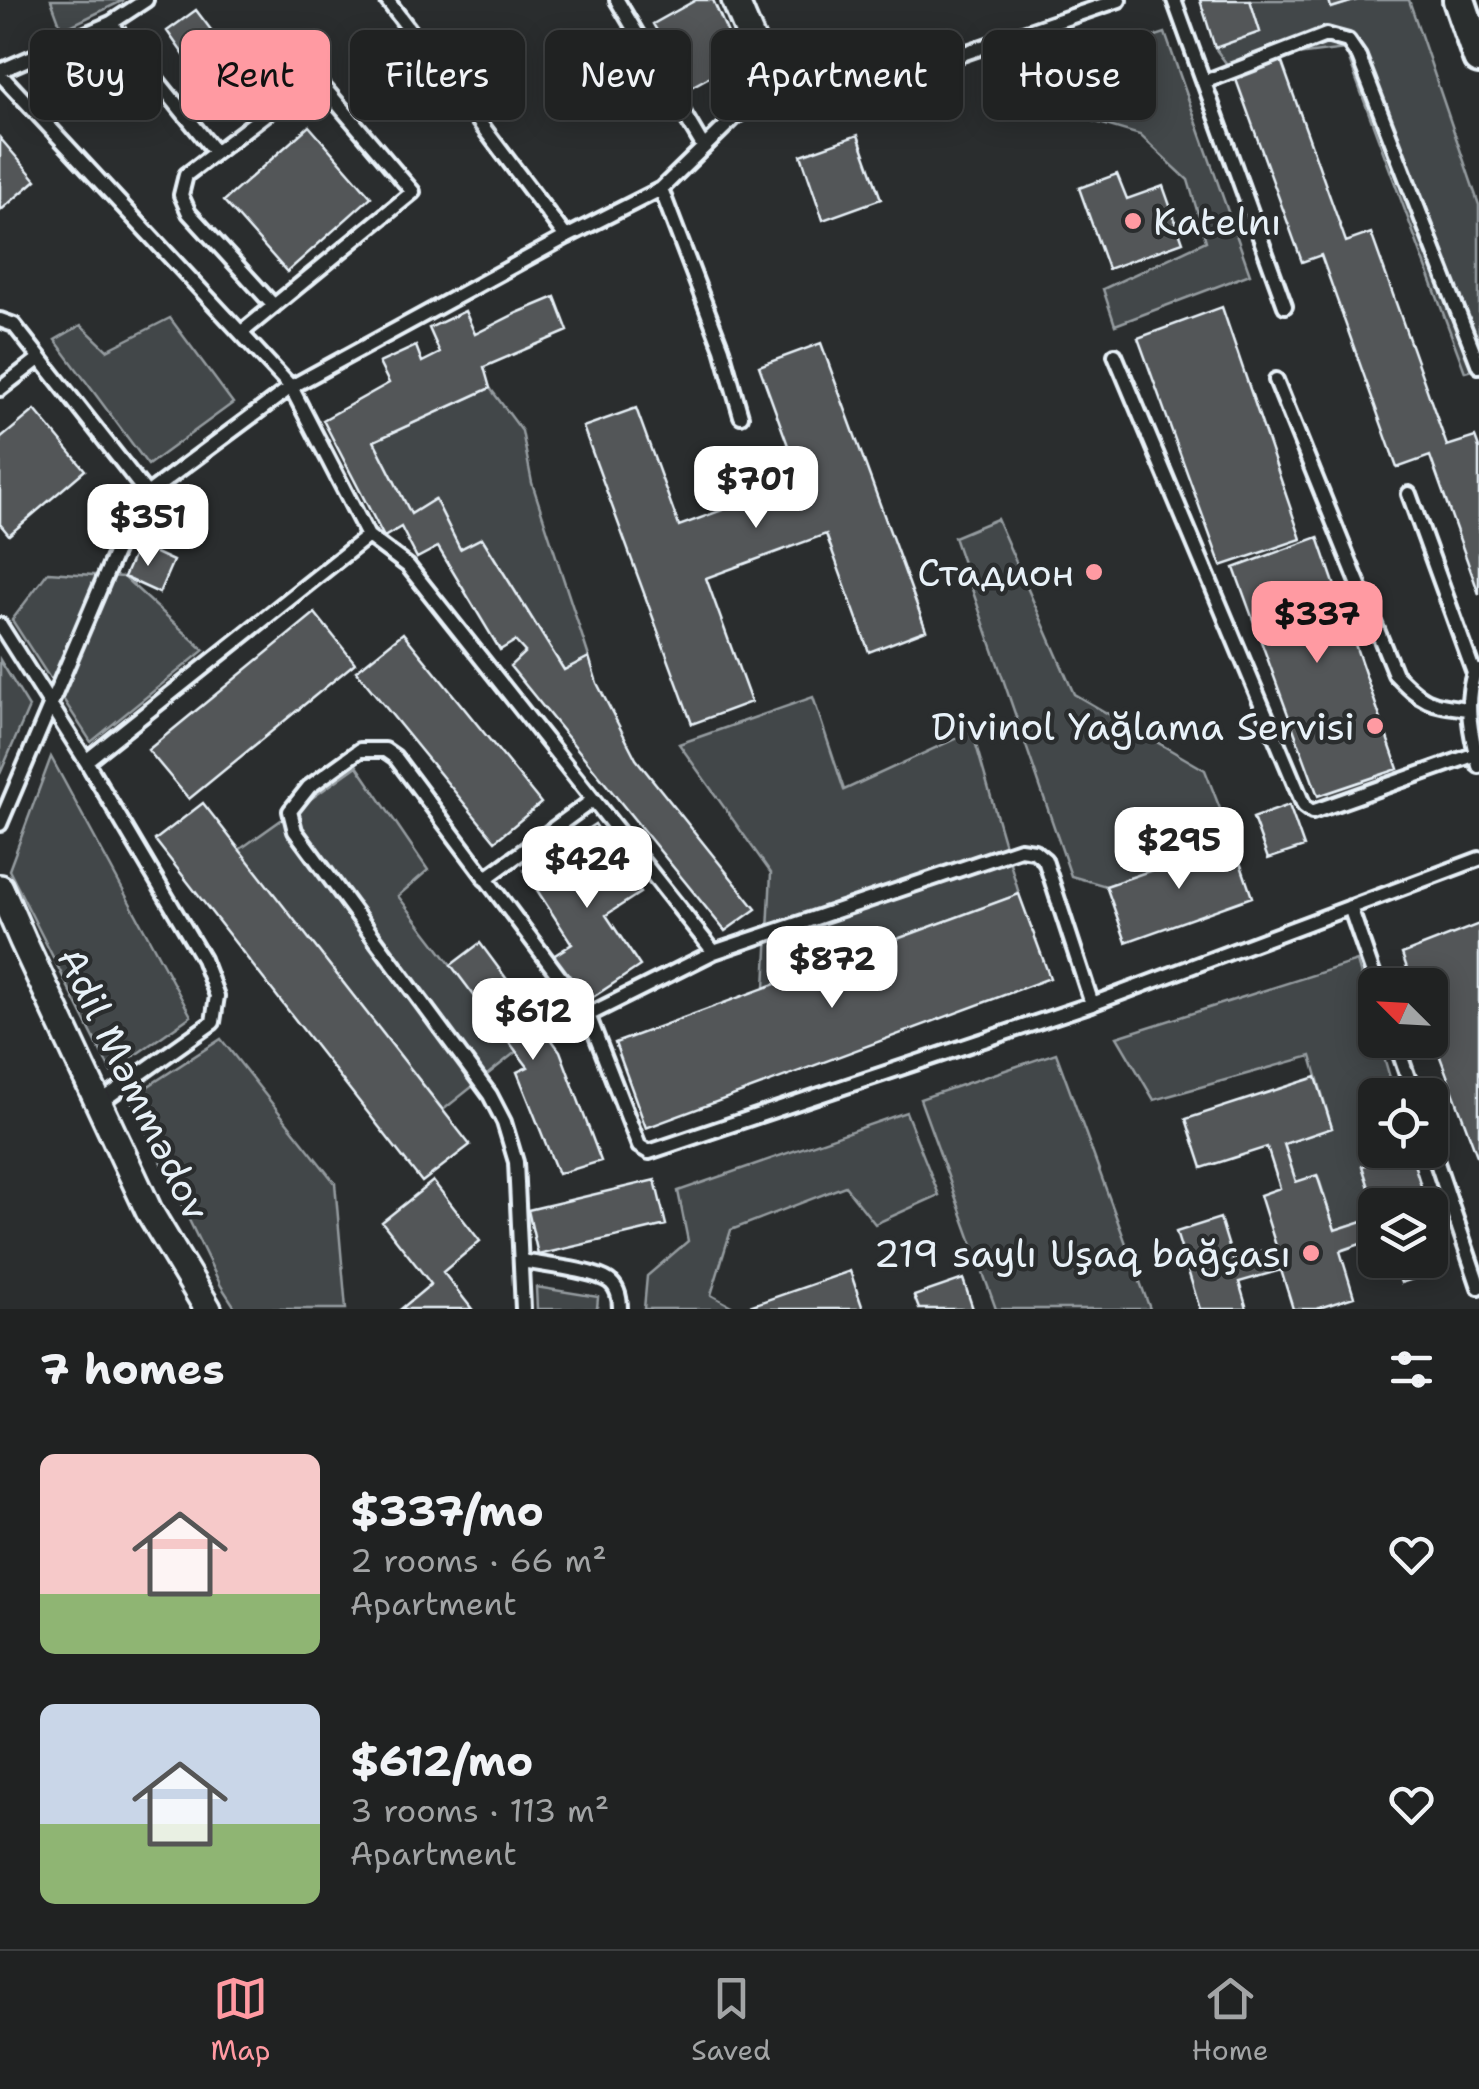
<!DOCTYPE html>
<html lang="en">
<head>
<meta charset="utf-8">
<style>
  :root { --surface:#202222; --page:#2d2f2f; --text:#f1f3f6; --muted:#a2a4a5; --line:#3d3f40; --accent:#ff9aa2 }
  body { margin:0; font-family:"Shantell Sans",sans-serif; background:var(--page); color:var(--text); height:100vh; display:flex; flex-direction:column; font-size:38px; white-space:nowrap }
  * { box-sizing:border-box; margin:0 }
  p { font-size:32px; color:var(--muted) }
  .icon { flex:none; width:55px; height:55px; fill:none; stroke:currentColor; stroke-width:2; stroke-linecap:round; stroke-linejoin:round }
  .map { position:relative; height:1309px; overflow:hidden }
  .sheet { display:flex; flex-direction:column; background:var(--surface); flex:1 }
  .sheet>* { flex:none }
  .banner { position:absolute; left:30px; top:30px; width:1420px; height:90px; display:flex; gap:20px }
  .needle { width:65px; rotate:294deg }
  .tools { position:absolute; left:1358px; top:968px; display:grid; gap:20px }
  .tools a { display:grid; place-items:center; width:90px; height:90px; border-radius:15px; background:var(--surface); box-shadow:0 5px 25px #0003,0 0 0 2px var(--line); font-size:50px }
  .price { position:absolute; translate:-50% -85px; padding:0 22px; border-radius:20px; background:#fff; color:#222; font-size:32px; line-height:65px; filter:drop-shadow(0 2px 5px #0008) }
  .price::after { content:''; position:absolute; left:50%; top:60px; width:30px; height:22px; margin-left:-15px; background:inherit; clip-path:polygon(0 0,100% 0,50% 100%) }
  .price.on { background:var(--accent); color:#111 }
  ul { padding:0; list-style:none }
  li { display:flex; align-items:center; gap:30px; height:250px; padding:0 40px }
  li span { display:grid; place-items:center; flex:none; width:280px; height:200px; border-radius:15px; color:#555 }
  li>.icon { margin-inline-start:auto }
  span .icon { width:120px; height:120px; fill:#fffc; stroke-width:1 }
  li b { font-size:42px }
  h2 { display:flex; justify-content:space-between; align-items:center; height:120px; padding:0 40px; font-size:42px }
  .tag { padding:0 35px; border-radius:15px; background:var(--surface); box-shadow:0 5px 25px #0003,0 0 0 2px var(--line); font-size:35px; line-height:90px }
  .tag.on { background:var(--accent); color:#111 }
  .menu { display:flex; justify-content:space-around; align-items:center; height:140px; border-top:2px solid var(--line); background:var(--surface); font-size:28px; color:var(--muted) }
  .menu a { display:grid; justify-items:center; gap:5px }
  .menu .on { color:var(--accent) }
  .map>svg:first-child { display:block }
</style>
</head>
<body>
<div class="map">
<svg width="1479" height="1309" viewBox="0 0 1479 1309">
  <rect width="100%" height="100%" fill="#2a2d2e"/>
  <filter id="ink" filterUnits="userSpaceOnUse"><feTurbulence type="fractalNoise" baseFrequency=".01" numOctaves="2"/><feDisplacementMap in="SourceGraphic" scale="20" xChannelSelector="R" yChannelSelector="G"/><feConvolveMatrix kernelMatrix="1 2 1 2 8 2 1 2 1" color-interpolation-filters="sRGB"/></filter>
  <g filter="url(#ink)">
    <path fill="#424648" stroke="#959ca0" stroke-width="2.5" d="M51 0H124L62 30Z
      M1250 0H1329L1332 8 1357 0H1409L1479 205V368L1465 372 1345 49 1280 57 1234 74 1215 48 1260 32Z
      M1165 33 1250 274 1115 325 1103 289 1206 241 1188 180 1140 135 1069 114 1057 68Z
      M170 318 233 403 148 465 55 340 81 325 107 350Z
      M490 388 522 431 532 483 589 657 564 670 482 538 460 549 435 499 411 514 374 441Z
      M997 519 1074 694 1205 770 1233 842 1106 886 1071 876 954 537Z
      M48 572 124 577 204 650 91 742 12 620Z
      M0 660 29 707 0 774Z
      M813 697 844 790 972 731 1019 894 765 988 771 873 679 744Z
      M51 757 191 1016 111 1072 9 870Z
      M357 766 428 870 398 896 517 1051 443 1110 239 850Z
      M1357 961 1375 1024V1040H1379L1395 1095H1375V1150L1410 1151 1363 1166 1375 1206V1217L1335 1230 1318 1176 1296 1182 1284 1144 1332 1128 1311 1056 1154 1100 1117 1037Z
      M221 1039 335 1183 346 1309H236L221 1286 130 1098Z
      M1056 1053 1150 1309H996L920 1099Z
      M906 1112 939 1195 875 1224 845 1186 731 1230 711 1295 737 1309H644L647 1276 688 1241 678 1191Z
      M536 1287 598 1297 597 1309H537Z"/>
    <path fill="#535759" stroke="#e8f1f8" stroke-width="2.5" d="M696 0H713L740 60 691 87 653 24Z
      M1200 0H1250L1260 32 1215 48Z
      M1329 0H1357L1331 8Z
      M196 10 230 55 200 78 167 31Z
      M110 42 141 89 108 112 76 64Z
      M1280 57 1346 242 1371 233 1447 446 1475 437 1479 448V594L1430 456 1397 468 1321 255 1302 262 1234 74Z
      M309 126 371 197 287 272 224 201Z
      M858 135 881 199 823 220 801 155Z
      M0 138 36 180 0 211Z
      M1117 174 1127 199 1163 186 1183 242 1108 269 1079 188Z
      M555 297 568 331 484 367 490 388 374 441 411 514 435 499 460 549 482 538 564 670 589 657 597 683 636 759 756 909 725 931 510 666 525 652 515 641 500 650 438 547 417 558 401 527 384 537 323 420 389 383 379 363 416 346 422 362 440 353 429 328 465 311 475 334 517 313Z
      M1222 307 1301 539 1221 566 1138 338Z
      M821 343 926 630 869 652 826 534 706 578 751 702 692 724 583 427 636 408 679 526 801 481 759 366Z
      M35 410 85 470 9 535 0 524V439Z
      M1318 537 1398 769 1318 796 1234 568Z
      M138 545 173 561 159 593 124 577Z
      M315 613 355 663 189 799 148 750Z
      M403 633 541 803 495 841 356 671Z
      M203 803 470 1145 422 1182 155 840Z
      M1289 805 1304 847 1268 859 1253 818Z
      M595 824 640 893 606 915 640 966 581 1005 550 958 572 944 524 870Z
      M1233 842 1252 897 1126 942 1106 886Z
      M1019 894 1050 978 646 1128 615 1043Z
      M1479 924V1161L1430 1030V985H1413L1402 954Z
      M480 943 560 1051 601 1161 558 1174 517 1072 528 1067 451 965Z
      M1316 1077 1332 1128 1284 1144 1296 1182 1317 1175 1335 1230 1375 1217V1239L1340 1251 1354 1297 1316 1309H1293L1281 1270 1239 1282 1247 1309H1200L1176 1232 1220 1218 1233 1260 1276 1246 1260 1195 1280 1188 1267 1147 1202 1168 1186 1119Z
      M1410 1151 1427 1205 1375 1206 1362 1166Z
      M655 1180 666 1225 538 1255 528 1210Z
      M433 1181 480 1241 443 1272 472 1309H401L431 1284 382 1222Z
      M1430 1213 1447 1268 1401 1283 1393 1260H1430Z
      M850 1271 863 1309H741Z
      M963 1279 973 1309H919L914 1296Z"/>
    <g fill="none" stroke-linecap="round" stroke-linejoin="round">
      <g stroke="#e8f1f8" stroke-width="20">
        <path id="service" d="M387 0 566 237
          M617 0 703 146
          M1174 0 1285 306
          M111 23 215 152
          M0 71 111 23 146 0
          M0 74 291 387 368 536 408 566 714 952
          M1204 82 1326 35 1348 41 1359 57 1479 366
          M661 189 722 349 741 416
          M0 320 14 325 147 494
          M242 332 413 192 326 90 314 85 301 87 186 175 181 195 189 213 274 306
          M1115 355 1304 806 1312 812 1476 754
          M1276 380 1395 674C1423 703 1428 704 1468 709
          M0 389 40 358
          M1409 494 1474 673
          M0 625 86 761 203 959 217 996 213 1022 99 1103
          M1479 671 1474 673C1464 704 1471 735 1479 766
          M86 761 368 536
          M0 824 129 520 147 494 291 387 566 237 661 189 736 116 774 93 866 87 1119 0
          M485 879 593 800
          M1350 907 1377 985
          M588 1015 714 952 1020 849 1034 851 1045 860 1092 1004
          M1395 1040 1414 1095
          M1430 1142 1479 1287
          M522 1261C543 1265 593 1270 609 1281 618 1287 620 1299 620 1309
          M523 1309 516 1162 504 1122 490 1095 295 831 290 811 309 787 360 750H385L395 757 588 1015 639 1146 649 1152 1092 1004 1479 859"/>
      </g>
      <g stroke="#e8f1f8" stroke-width="32">
        <path id="minor" d="M735 0 774 93
          M0 888 23 941 149 1211 208 1309"/>
      </g>
      <g stroke="#e8f1f8" stroke-width="38">
        <path id="tertiary" d="M1459 0 1479 58"/>
      </g>
      <use href="#service" stroke="#2a2d2e" stroke-width="12"/>
      <use href="#minor" stroke="#2a2d2e" stroke-width="25"/>
      <use href="#tertiary" stroke="#2a2d2e" stroke-width="30"/>
    </g>
  </g>
  <g fill="#ff9aa2" stroke="#2a2d2e" stroke-width="4">
    <circle cx="1133" cy="221" r="10"/>
    <circle cx="1094" cy="572" r="10"/>
    <circle cx="1375" cy="726" r="10"/>
    <circle cx="1311" cy="1253" r="10"/>
  </g>
  <g text-anchor="middle" dominant-baseline="central" stroke-width="9" stroke-linejoin="round" paint-order="stroke">
    <g font-size="38" fill="#e8f1f8" stroke="#2a2d2e" text-anchor="end">
      <text x="1153" y="221" text-anchor="start">Katelnı</text>
      <text x="1074" y="572">Стадион</text>
      <text x="1355" y="726">Divinol Yağlama Servisi</text>
      <text x="1291" y="1253">219 saylı Uşaq bağçası</text>
    </g>
    <g font-size="38" fill="#e8f1f8" stroke="#2a2d2e">
      <text transform="translate(134 1084) rotate(64)">Adil Məmmədov</text>
    </g>
  </g>
</svg>
<div class="tools">
<a><svg class="needle" viewBox="-14 -14 28 28"><path d="M0-13l5 13h-10z" fill="#e53935"/><path d="M0 13l5-13h-10z" fill="#a2a4a5"/></svg></a>
<a><svg class="icon" aria-label="locate" viewBox="0 0 24 24"><circle cx="12" cy="12" r="6"/><path d="M12 2v4M12 18v4M2 12h4M18 12h4"/></svg></a>
<a><svg class="icon" aria-label="layers" viewBox="0 0 24 24"><path d="M12 4l9 5-9 5-9-5zM3 14l9 5 9-5"/></svg></a>
</div>
<b class="price" style="left:756px;top:531px">$701</b>
<b class="price" style="left:148px;top:569px">$351</b>
<b class="price on" style="left:1317px;top:666px">$337</b>
<b class="price" style="left:1179px;top:892px">$295</b>
<b class="price" style="left:587px;top:911px">$424</b>
<b class="price" style="left:832px;top:1011px">$872</b>
<b class="price" style="left:533px;top:1063px">$612</b>
<div class="banner">
<a class="tag">Buy</a>
<a class="tag on">Rent</a>
<a class="tag">Filters</a>
<a class="tag">New</a>
<a class="tag">Apartment</a>
<a class="tag">House</a>
</div>
</div>
<section class="sheet">
<h2>7 homes<svg class="icon" aria-label="filters" viewBox="0 0 24 24"><path d="M4 7h16M4 17h16"/><circle cx="9" cy="7" r="2"/><circle cx="15" cy="17" r="2"/></svg></h2>
<ul>
<li><span style="background:linear-gradient(#f6c9c9 70%,#8fb573 0)"><svg class="icon" aria-label="home" viewBox="0 0 24 24"><path d="M3 11l9-7 9 7M6 9v11h12V9"/></svg></span><div><b>$337/mo</b><p>2 rooms · 66 m²</p><p>Apartment</p></div><svg class="icon" aria-label="heart" viewBox="0 0 24 24"><path d="M12 20l-8-8c-3-5 5-10 8-4 3-6 11-1 8 4z"/></svg></li>
<li><span style="background:linear-gradient(#c9d6e8 60%,#8fb573 0)"><svg class="icon" aria-label="home" viewBox="0 0 24 24"><path d="M3 11l9-7 9 7M6 9v11h12V9"/></svg></span><div><b>$612/mo</b><p>3 rooms · 113 m²</p><p>Apartment</p></div><svg class="icon" aria-label="heart" viewBox="0 0 24 24"><path d="M12 20l-8-8c-3-5 5-10 8-4 3-6 11-1 8 4z"/></svg></li>
</ul>
</section>
<nav class="menu">
<a class="on"><svg class="icon" aria-label="map" viewBox="0 0 24 24"><path d="M3 6l6-2 6 2 6-2v14l-6 2-6-2-6 2zM9 4v14M15 6v14"/></svg>Map</a>
<a><svg class="icon" aria-label="saved" viewBox="0 0 24 24"><path d="M7 4h10v16l-5-4-5 4z"/></svg>Saved</a>
<a><svg class="icon" aria-label="home" viewBox="0 0 24 24"><path d="M3 11l9-7 9 7M6 9v11h12V9"/></svg>Home</a>
</nav>
</body>
</html>
